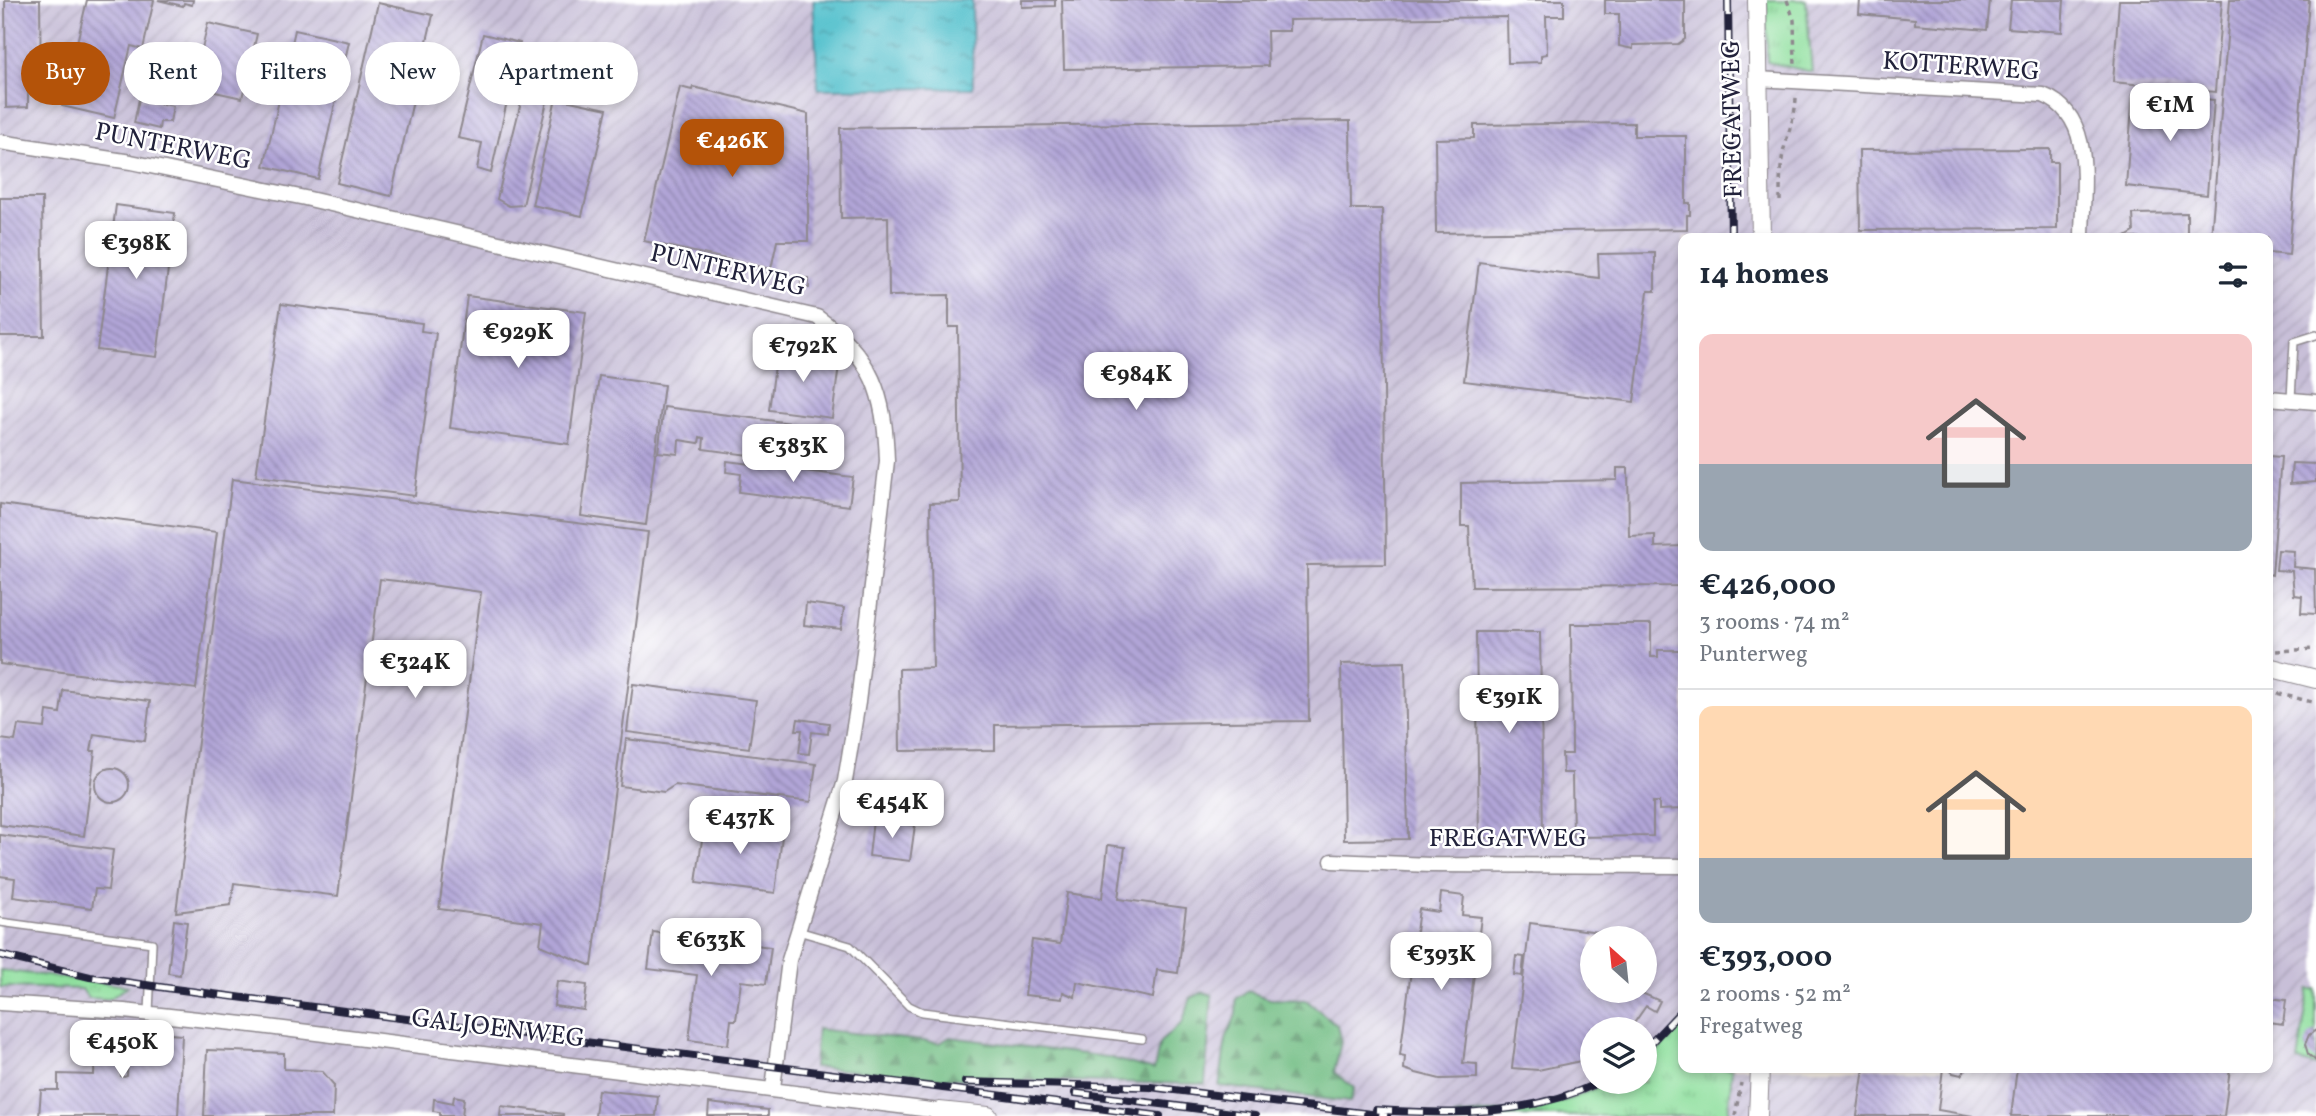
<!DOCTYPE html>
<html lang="en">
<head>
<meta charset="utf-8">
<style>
  :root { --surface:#fff; --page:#f6f6f7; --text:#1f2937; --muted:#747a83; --line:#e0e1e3; --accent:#b45309 }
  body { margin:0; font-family:Vollkorn,serif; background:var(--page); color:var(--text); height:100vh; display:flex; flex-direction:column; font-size:26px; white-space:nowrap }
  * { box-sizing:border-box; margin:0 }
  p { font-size:23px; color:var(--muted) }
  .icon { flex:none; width:38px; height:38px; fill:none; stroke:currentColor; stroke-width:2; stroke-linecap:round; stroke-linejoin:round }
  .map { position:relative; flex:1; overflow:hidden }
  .side { position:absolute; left:1678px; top:233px; width:595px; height:840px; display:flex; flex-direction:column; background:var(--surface); border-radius:14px; box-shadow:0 4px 10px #0003 }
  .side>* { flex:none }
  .guide { position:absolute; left:21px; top:42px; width:665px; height:63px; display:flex; gap:14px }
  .needle { width:46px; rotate:333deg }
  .tools { position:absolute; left:1580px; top:926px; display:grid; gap:14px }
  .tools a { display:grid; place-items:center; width:77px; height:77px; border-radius:50%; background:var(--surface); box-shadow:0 4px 10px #0003; font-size:35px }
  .price { position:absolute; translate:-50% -60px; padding:0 16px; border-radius:14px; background:#fff; color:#222; font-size:23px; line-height:46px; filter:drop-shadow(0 2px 4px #0008) }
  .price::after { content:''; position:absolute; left:50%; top:42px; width:21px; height:16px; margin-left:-10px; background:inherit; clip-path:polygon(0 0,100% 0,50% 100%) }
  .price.active { background:var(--accent); color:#fff }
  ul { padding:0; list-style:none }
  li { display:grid; align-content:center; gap:14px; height:371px; padding:0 21px }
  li+li { border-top:2px solid var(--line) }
  li span { display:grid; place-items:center; height:217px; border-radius:14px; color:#555 }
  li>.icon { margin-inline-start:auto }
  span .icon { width:126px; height:126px; fill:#fffc; stroke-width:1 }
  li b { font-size:30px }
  h2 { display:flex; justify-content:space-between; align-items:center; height:84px; padding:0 21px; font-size:30px }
  .tag { padding:0 24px; border-radius:32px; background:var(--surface); box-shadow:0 4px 10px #0003; font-size:24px; line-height:63px }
  .tag.active { background:var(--accent); color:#fff }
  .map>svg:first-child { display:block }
</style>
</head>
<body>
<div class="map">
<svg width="2316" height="1116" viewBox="0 0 2316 1116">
  <defs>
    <pattern id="industrial-furrows" width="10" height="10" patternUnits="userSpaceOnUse" patternTransform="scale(1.75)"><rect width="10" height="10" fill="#c8bfd8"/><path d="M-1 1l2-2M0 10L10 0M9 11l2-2" fill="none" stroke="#aca4ba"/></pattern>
    <pattern id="grass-tufts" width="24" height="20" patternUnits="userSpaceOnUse" patternTransform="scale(1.75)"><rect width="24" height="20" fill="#8fdf9e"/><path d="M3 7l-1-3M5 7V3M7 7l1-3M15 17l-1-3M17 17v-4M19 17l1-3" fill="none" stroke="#7bbf89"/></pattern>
    <pattern id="forest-firs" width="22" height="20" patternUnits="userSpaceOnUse" patternTransform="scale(1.75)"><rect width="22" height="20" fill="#73be85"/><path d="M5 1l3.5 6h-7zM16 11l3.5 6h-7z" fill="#5e9a6e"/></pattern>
    <pattern id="water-ripples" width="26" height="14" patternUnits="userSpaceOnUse" patternTransform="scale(1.75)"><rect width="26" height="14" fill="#54c1cd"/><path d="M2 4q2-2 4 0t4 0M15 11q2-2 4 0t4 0" fill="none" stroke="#459ca8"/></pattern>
    <pattern id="building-back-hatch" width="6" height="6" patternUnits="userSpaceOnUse" patternTransform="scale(1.75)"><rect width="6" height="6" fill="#b1a5d7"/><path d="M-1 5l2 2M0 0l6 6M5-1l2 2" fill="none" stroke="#9086b0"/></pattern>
  </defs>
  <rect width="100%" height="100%" fill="#fff"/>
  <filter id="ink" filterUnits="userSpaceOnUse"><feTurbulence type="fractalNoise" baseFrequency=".0143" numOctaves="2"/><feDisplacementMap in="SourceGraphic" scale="14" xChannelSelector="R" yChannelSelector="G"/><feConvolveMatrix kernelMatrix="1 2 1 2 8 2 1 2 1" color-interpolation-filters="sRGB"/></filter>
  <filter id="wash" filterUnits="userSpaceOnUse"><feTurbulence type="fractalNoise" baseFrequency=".00686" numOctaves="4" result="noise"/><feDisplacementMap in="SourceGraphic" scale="28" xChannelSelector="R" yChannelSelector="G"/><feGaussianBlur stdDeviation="1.57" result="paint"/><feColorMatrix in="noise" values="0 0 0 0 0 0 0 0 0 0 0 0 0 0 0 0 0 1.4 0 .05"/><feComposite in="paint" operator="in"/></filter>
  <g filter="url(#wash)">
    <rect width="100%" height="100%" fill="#faefe2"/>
    <path fill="url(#industrial-furrows)" fill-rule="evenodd" d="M0 0H2316V1116H0ZM1684 238H2268V1068H1684ZM1592 938H1645V990H1592ZM1592 1029H1645V1082H1592Z"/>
    <path fill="url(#grass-tufts)" stroke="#58806c" stroke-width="2" d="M1766 0H1806L1812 72 1767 62Z
      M0 970 128 986 109 999 88 998 82 989 0 987Z
      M2309 989H2316V1066L2298 1061Z
      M1683 1020 1684 1068H1732L1728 1116H1454L1537 1109 1570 1099 1609 1082H1645V1060L1659 1050Z"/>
    <path fill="url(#forest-firs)" stroke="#4a7060" stroke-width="2" d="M1247 991 1270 999 1306 1000 1337 1025 1341 1042 1334 1072 1354 1088 1350 1102 1219 1086C1222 1073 1224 1045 1227 1036 1233 1019 1238 1019 1236 999Z
      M1203 992 1212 995 1205 1084 934 1078 814 1067 817 1029 940 1043 950 1037 1107 1057 1154 1070 1160 1042 1182 1023 1191 998Z"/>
    <path fill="url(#water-ripples)" stroke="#3b7284" stroke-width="2" d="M813 0H972L973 88 818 89Z"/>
    <g id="blocks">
      <path fill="url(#building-back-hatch)" d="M5 0H40L41 87H28V107L6 108Z
        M87 0H154L143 49 131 46 114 118 62 106Z
        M158 0H193L192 5 184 3 183 6Z
        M1022 0H1055V6L1022 7Z
        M1062 0H1564V16H1546L1547 54 1541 55V62L1508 63 1507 17 1289 20V31H1267L1268 66 1064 69Z
        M1605 0H1685V39L1678 44 1633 45V49L1619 46V14H1605Z
        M1860 0H1990L1987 30 1915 24V19L1859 14Z
        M2011 0H2064L2062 32 2008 28Z
        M2119 0H2222L2215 92 2113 82Z
        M2230 0H2309L2289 255 2268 253V238H2211Z
        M378 3 433 15 391 196 337 183Z
        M208 23 257 34 242 98 193 87Z
        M295 30 349 42 318 179 264 166Z
        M483 34 520 43 491 173 477 169 482 143 458 138Z
        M530 66 554 71 523 205 509 206 497 199Z
        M680 87 692 90 693 87 808 114V241H777L771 269 644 241Z
        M2133 92 2214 100 2207 195 2126 186Z
        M556 98 607 109 582 216 532 205Z
        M139 99 173 106 170 122H160L159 129 134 123Z
        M1350 121 1351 209H1382L1386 564 1307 565 1309 721 995 725V750L900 751 899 669 933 668 930 503 960 502 958 327H949V295L889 296 888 217 841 218 840 128Z
        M1634 123V136H1686V203H1690V215H1687V229L1436 233 1435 139 1474 138V125Z
        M2050 149V162H2057V229L1860 230 1859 150Z
        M0 198H42L44 336H0Z
        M116 205 175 213 157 357 97 350Z
        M2187 213V238H2124L2134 232 2133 214Z
        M1655 253V291H1648L1634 402 1464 381 1479 262 1599 278 1598 254Z
        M801 278H809V288H801Z
        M467 296 586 312 569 444 450 428Z
        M281 304 422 323 421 331 436 333 415 496 256 476Z
        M778 344 809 348 808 361 839 365 832 418 769 410Z
        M599 376 664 385 646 525 581 516Z
        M664 407 831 428 828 448 781 442V435L766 433 763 457 703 449 704 438 700 437 699 443 679 440 678 454 658 452Z
        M2268 456 2281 457 2272 575 2268 574Z
        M727 461 853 477 849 506 739 492 741 474 726 472Z
        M2292 463 2316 464V482L2290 484Z
        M1617 468H1628L1629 536 1655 535V547L1684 546V586L1472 587 1469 526H1461V483L1617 480Z
        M232 479 648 532 592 966 540 945 543 923 439 909 481 592 431 585 380 579 338 896 234 883 231 905 176 912Z
        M0 504 217 532 196 689 0 664Z
        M2278 550 2294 551 2293 567 2315 569 2316 614 2301 613 2302 596 2294 595 2292 571 2276 570Z
        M806 603 844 608 841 629 804 625Z
        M1571 624H1651V657H1658V650H1684V809L1659 810V802H1653V836L1573 837 1572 773H1563L1562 754H1572Z
        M1476 632H1540L1543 837 1479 838Z
        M1405 662 1408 839 1344 840 1341 664Z
        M633 684 756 700 749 748 627 732Z
        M63 690 150 701 145 741 94 734 91 751H95L84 836 0 825V739L15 741 18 725 45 728 47 711 60 713Z
        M798 719 829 723 828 734 812 732 809 754 799 753 802 730H796Z
        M626 739 816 764 811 802 675 785 664 792 620 786Z
        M95 785a17 17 0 1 1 34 0a17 17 0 1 1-34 0Z
        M705 818 783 828 775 893 696 883Z
        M873 820 915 825 910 861 869 856Z
        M0 835 113 850 108 890 95 889 92 908 13 897 15 878 0 876Z
        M1108 845 1125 847 1118 899 1186 908 1178 973 1157 970 1153 998 1077 982 1075 997 1063 992 1062 999 1025 995 1032 940 1060 944 1067 893 1102 898Z
        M1441 893 1464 896 1462 915 1481 917 1463 1063 1477 1064V1078L1440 1079 1416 1073 1404 1069 1405 1056 1400 1055 1419 909 1439 912Z
        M174 920 187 922 180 975 168 973Z
        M1530 923 1630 936 1592 938V990H1635L1660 1001 1655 1011 1646 1006 1630 1029H1592V1058L1590 1059 1538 1070 1512 1068Z
        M653 932 771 947 766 984 741 981 736 1020H731L728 1045 689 1040 697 975 648 969Z
        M1516 956 1524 957 1522 976 1514 975Z
        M557 981 587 985 584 1010 554 1006Z
        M2268 998 2286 1000 2283 1024 2268 1022Z
        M2316 1030V1061L2308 1054 2305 1044 2309 1035Z
        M96 1031 123 1032 121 1076 124 1077 127 1076 129 1031 182 1035 178 1116H39L41 1090H58V1074L94 1075Z
        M207 1050 284 1053V1069L322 1071 334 1085 333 1116H204Z
        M1864 1068H1943L1938 1110 1973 1116H1857Z
        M1948 1068H1967L1961 1075 1953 1073Z
        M2017 1068H2230L2224 1116H2011Z
        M598 1090 658 1096 656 1116H595Z
        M454 1096 464 1098 462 1116H440V1112L433 1111 434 1099 453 1103Z
        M709 1103 768 1110V1116H708Z
        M501 1106 563 1114V1116H500Z"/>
    </g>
  </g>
  <g filter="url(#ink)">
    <use href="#blocks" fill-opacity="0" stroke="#8e888e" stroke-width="2"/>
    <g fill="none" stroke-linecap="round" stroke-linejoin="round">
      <g stroke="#8e888e" stroke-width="10">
        <path id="service" d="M2291 399 2294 342 2316 335
          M0 922 152 943 149 1013
          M798 931 850 946 909 1006 922 1012 1142 1039"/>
      </g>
      <g stroke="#8e888e" stroke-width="17">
        <path id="minor" d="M1758 79 2043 95C2097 116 2082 191 2082 238
          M0 142 131 162 305 198 817 317C873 357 885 394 887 461L858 702 845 781 789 960 773 1088
          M2268 398 2316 402
          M1332 861 1431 865 1684 866
          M0 1003 124 1011 252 1025 939 1111"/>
      </g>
      <g stroke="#8e888e" stroke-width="20">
        <path id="tertiary" d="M1757 0 1761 238
          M2268 667 2316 679
          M939 1116V1111L988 1116
          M1758 1116 1760 1068"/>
      </g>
      <path stroke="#8e888e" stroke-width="3.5" stroke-dasharray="5 5" stroke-linecap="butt" d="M1787 0 1794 20 1795 67
        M1780 201C1780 182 1780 163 1785 145 1790 127 1796 114 1796 95
        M2276 651 2316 649
        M2268 691 2316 703
        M1735 1116 1741 1083"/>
      <use href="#service" stroke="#fff" stroke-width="7"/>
      <use href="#minor" stroke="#fff" stroke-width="14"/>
      <use href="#tertiary" stroke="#fff" stroke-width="18"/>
      <g stroke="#22223b" stroke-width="8">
        <path id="rail" d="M1728 0 1731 238
          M0 955 90 977 174 989 1160 1116
          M1645 1049 1684 1008
          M965 1082 1150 1087 1387 1116
          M1075 1093 1255 1116
          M1376 1110C1454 1115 1529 1116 1600 1082"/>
      </g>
      <use href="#rail" stroke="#fff" stroke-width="5" stroke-dasharray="16" stroke-linecap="butt"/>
    </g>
  </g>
  <g text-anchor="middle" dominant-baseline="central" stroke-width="5" stroke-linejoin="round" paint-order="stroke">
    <g font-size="26" fill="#22223b" stroke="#fff">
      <text transform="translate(1961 67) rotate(4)">KOTTERWEG</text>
      <text transform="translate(1733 119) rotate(-91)">FREGATWEG</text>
      <text transform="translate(173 147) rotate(11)">PUNTERWEG</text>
      <text transform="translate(728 271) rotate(13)">PUNTERWEG</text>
      <text x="1508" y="839">FREGATWEG</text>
      <text transform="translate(498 1029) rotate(7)">GALJOENWEG</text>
    </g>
  </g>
</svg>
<div class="tools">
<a><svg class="needle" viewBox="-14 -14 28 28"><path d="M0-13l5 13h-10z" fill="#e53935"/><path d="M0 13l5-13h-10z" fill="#747a83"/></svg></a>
<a><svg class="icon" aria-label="layers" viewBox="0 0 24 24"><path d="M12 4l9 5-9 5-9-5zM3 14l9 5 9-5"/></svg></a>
</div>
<b class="price" style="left:2170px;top:143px">€1M</b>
<b class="price active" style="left:732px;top:179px">€426K</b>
<b class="price" style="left:136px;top:281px">€398K</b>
<b class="price" style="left:518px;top:370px">€929K</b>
<b class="price" style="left:803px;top:384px">€792K</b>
<b class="price" style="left:1136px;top:412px">€984K</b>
<b class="price" style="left:793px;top:484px">€383K</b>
<b class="price" style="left:415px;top:700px">€324K</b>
<b class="price" style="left:1509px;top:735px">€391K</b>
<b class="price" style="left:892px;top:840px">€454K</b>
<b class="price" style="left:740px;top:856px">€437K</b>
<b class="price" style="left:711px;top:978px">€633K</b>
<b class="price" style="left:1441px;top:992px">€393K</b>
<b class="price" style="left:122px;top:1080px">€450K</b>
<div class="guide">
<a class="tag active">Buy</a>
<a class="tag">Rent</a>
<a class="tag">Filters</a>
<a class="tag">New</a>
<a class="tag">Apartment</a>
</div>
<section class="side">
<h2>14 homes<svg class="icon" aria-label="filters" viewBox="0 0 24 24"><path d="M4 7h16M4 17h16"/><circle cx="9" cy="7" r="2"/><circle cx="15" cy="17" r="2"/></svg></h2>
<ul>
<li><span style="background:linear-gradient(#f6c9c9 60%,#9aa5b1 0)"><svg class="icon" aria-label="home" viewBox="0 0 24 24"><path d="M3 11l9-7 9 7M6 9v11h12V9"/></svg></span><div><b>€426,000</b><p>3 rooms · 74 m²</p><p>Punterweg</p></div></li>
<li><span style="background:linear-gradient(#ffd9b3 70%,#9aa5b1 0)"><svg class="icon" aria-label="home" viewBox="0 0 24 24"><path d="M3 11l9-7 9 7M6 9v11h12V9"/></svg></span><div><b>€393,000</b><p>2 rooms · 52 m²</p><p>Fregatweg</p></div></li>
</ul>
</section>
</div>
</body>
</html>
